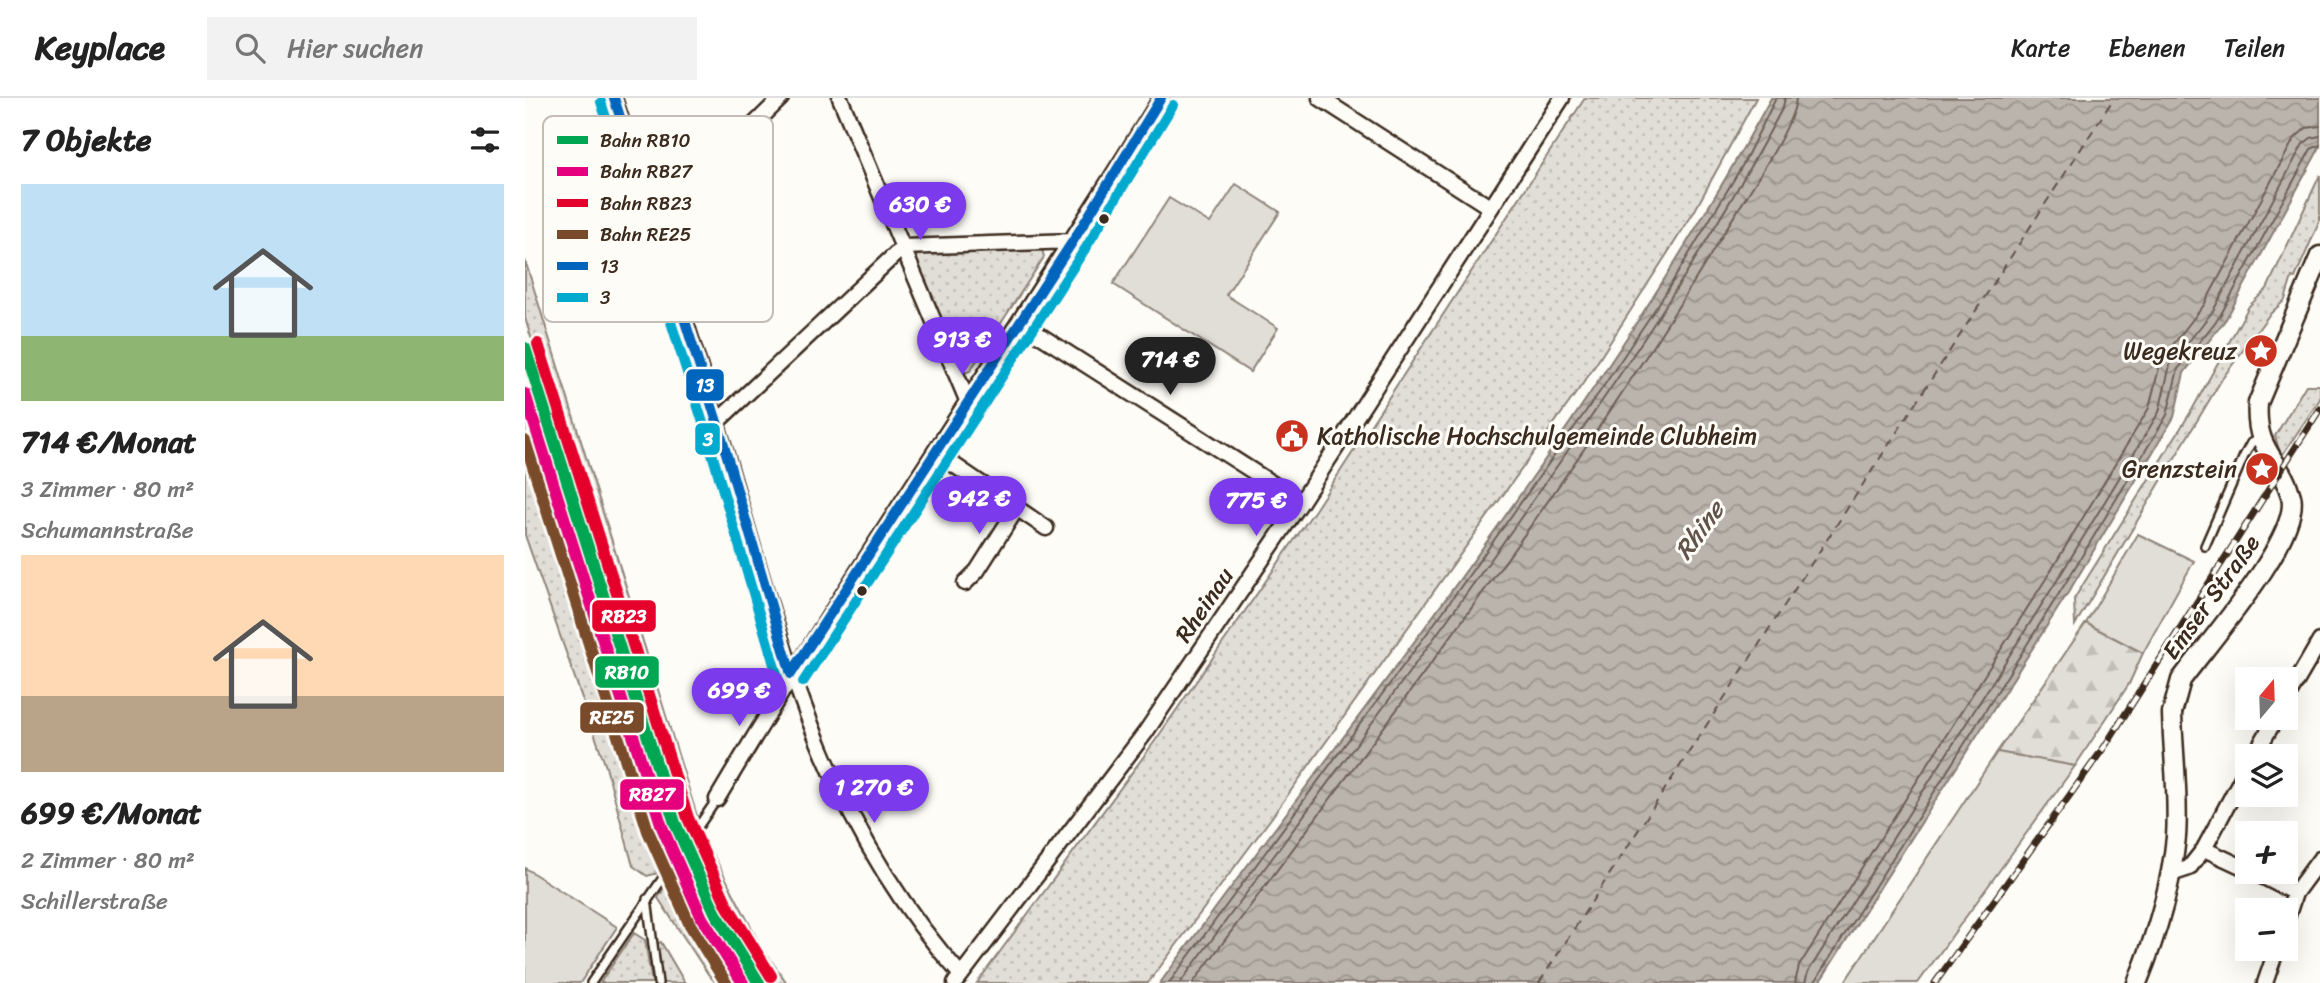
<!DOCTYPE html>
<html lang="de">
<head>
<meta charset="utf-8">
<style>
  :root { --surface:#fff; --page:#f2f2f2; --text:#222; --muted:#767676; --line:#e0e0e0; --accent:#7c3aed }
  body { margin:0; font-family:Sriracha,sans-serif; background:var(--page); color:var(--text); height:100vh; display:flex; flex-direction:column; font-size:26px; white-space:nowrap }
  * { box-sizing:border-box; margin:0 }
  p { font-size:23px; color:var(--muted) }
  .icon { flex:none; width:38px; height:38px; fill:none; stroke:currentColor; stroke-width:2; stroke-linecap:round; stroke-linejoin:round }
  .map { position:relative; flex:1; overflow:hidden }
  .details { display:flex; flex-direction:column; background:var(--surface); width:525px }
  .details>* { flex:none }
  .needle { width:46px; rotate:19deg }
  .fabs { position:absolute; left:1710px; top:569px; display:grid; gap:14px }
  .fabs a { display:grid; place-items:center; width:63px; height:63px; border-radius:0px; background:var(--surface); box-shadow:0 7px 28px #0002; font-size:35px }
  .price { position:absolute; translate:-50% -60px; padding:0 16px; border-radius:24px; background:var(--accent); color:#fff; font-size:23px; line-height:46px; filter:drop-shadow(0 2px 4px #0008) }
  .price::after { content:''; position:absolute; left:50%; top:42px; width:21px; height:16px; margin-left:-10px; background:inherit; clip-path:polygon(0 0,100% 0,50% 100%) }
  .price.selected { background:#222; color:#fff }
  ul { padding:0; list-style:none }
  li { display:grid; align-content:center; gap:14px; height:371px; padding:0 21px }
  li span { display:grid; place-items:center; height:217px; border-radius:0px; color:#555 }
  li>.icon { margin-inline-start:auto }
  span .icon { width:126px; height:126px; fill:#fffc; stroke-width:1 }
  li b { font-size:30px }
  h2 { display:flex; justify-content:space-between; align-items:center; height:84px; padding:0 21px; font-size:30px }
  header { display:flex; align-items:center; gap:42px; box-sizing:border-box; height:98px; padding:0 35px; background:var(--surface); border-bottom:2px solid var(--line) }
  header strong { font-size:33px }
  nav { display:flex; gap:38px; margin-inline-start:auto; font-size:24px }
  .search { width:490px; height:63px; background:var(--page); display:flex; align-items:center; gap:18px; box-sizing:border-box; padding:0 24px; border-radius:0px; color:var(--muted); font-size:26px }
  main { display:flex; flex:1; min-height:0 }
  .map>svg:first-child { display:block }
</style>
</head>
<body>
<header>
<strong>Keyplace</strong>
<div class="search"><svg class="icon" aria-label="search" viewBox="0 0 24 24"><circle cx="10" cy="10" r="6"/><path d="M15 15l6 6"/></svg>Hier suchen</div>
<nav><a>Karte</a><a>Ebenen</a><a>Teilen</a></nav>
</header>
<main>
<section class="details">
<h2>7 Objekte<svg class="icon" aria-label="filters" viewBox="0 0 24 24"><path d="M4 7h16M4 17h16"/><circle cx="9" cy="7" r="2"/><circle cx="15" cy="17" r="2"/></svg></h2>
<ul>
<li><span style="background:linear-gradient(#bfe0f5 70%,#8fb573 0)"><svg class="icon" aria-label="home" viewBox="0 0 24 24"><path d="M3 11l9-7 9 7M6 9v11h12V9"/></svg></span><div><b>714 €/Monat</b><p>3 Zimmer · 80 m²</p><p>Schumannstraße</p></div></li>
<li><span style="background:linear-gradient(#ffd9b3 65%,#b9a48a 0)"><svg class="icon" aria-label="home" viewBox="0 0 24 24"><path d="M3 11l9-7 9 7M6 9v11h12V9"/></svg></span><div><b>699 €/Monat</b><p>2 Zimmer · 80 m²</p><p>Schillerstraße</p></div></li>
</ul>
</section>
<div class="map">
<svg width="1795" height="885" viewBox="0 0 1795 885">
  <defs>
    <pattern id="grass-dots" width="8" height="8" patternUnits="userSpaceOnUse" patternTransform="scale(1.75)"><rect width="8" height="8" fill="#e1ded7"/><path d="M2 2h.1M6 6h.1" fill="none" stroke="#c2bfb8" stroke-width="1.8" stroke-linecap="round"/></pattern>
    <pattern id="forest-firs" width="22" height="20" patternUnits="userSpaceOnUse" patternTransform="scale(1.75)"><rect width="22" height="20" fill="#e1ded7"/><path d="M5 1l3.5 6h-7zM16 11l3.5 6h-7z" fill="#c2bfb8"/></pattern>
    <pattern id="water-waves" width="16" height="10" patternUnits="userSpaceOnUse" patternTransform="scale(1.75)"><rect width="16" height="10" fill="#bbb4ad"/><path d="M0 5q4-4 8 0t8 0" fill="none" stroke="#99938c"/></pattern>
  </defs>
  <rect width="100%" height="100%" fill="#fdfcf7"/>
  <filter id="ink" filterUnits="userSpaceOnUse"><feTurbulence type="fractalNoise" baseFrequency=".0143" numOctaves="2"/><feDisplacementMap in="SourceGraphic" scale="14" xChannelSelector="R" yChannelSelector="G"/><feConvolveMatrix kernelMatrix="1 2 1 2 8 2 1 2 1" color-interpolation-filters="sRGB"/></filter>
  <g filter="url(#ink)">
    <path fill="url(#grass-dots)" stroke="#8e847a" stroke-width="2" d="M1060 0H1231L1169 114 1064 277 747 719 623 885H452L630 643 790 412Z
      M1795 77V122L1770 180 1767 179 1760 202 1744 217 1697 281 1550 527 1549 501 1667 312 1724 208 1742 191Z
      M517 151 519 159 445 273 439 275 389 158 391 155Z
      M0 162 172 718 167 727 160 706 155 716 147 691 0 220Z
      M1781 287H1795V301L1756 359 1750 338Z
      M0 302 113 659 143 741 138 751 142 764 133 775 122 778 108 768 81 669 0 437Z
      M178 737 236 848 262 885H244L200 816 172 756Z
      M146 778 149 784 160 778 219 885H191L183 876 133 800Z
      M109 835 120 842 127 885H75Z
      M136 844 160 885H137L131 846Z"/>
    <path fill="url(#forest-firs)" stroke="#8e847a" stroke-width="2" d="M1561 525 1618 555 1604 586 1550 668 1472 654Z"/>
    <path fill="#e1ded7" stroke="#8e847a" stroke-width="2" d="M711 86 755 114 701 197 753 230 725 274 588 186 644 100 685 125Z
      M1613 436 1669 463 1618 555 1561 525Z
      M1472 654 1550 668 1393 885H1319Z
      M0 770 92 829 55 885H0Z"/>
    <path fill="url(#water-waves)" stroke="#887d74" stroke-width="2" d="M1246 0H1795V49L1701 221 1659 275 1649 319 1546 490 1294 885H635C847 597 1074 315 1246 0Z"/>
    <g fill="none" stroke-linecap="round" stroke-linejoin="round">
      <path stroke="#6e6157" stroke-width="2" d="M644 885 917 515 1076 292 1140 196 1217 68 1251 0
        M655 885C766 734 878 585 987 432 1084 295 1179 158 1258 9L1260 0
        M668 885C851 637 1044 393 1203 128 1219 101 1270 28 1271 0
        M1270 885 1274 868 1524 476 1624 310 1636 262 1679 207 1769 41 1781 30 1795 28
        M1280 885 1283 874 1533 481 1634 314 1645 267 1688 213 1778 46 1786 40 1795 38
        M1289 885 1540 486 1642 317 1653 271 1695 218 1786 51 1795 47"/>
      <path stroke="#615349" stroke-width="2" stroke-dasharray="9 7" stroke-linecap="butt" d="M1014 885 1589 0"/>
      <g stroke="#3b2a1e" stroke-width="12">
        <path id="service" d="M1680 448 1719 358 1726 345 1736 340
          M122 801 133 885
          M66 885 192 701"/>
      </g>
      <g stroke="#3b2a1e" stroke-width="19">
        <path id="minor" d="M89 0C126 114 163 228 197 343 255 539 295 720 436 877
          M315 0 442 302
          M795 0 966 110
          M129 125 256 0
          M494 224 776 404
          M192 324 378 149 548 143
          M410 354 521 430
          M440 485 452 473 492 410
          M1760 603 1795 543
          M1729 658 1751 620
          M192 701C333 463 491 235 636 0
          M1679 751 1722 771
          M1729 774 1770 795 1760 826
          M1646 776 1664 770 1679 751 1722 670
          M1770 795 1795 761
          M430 885 620 635 776 404 1037 0
          M1740 885 1752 850"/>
      </g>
      <g stroke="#3b2a1e" stroke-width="23">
        <path id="tertiary" d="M1612 885C1631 838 1646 791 1651 739 1654 699 1648 656 1647 615L1656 582C1682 546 1777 439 1766 398 1756 361 1729 354 1733 305L1795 158"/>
      </g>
      <use href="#service" stroke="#fdfcf7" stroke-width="7"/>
      <use href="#minor" stroke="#fdfcf7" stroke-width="14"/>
      <use href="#tertiary" stroke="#fdfcf7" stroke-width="18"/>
      <g stroke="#3b2a1e" stroke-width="7">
        <path id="rail" d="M1410 885 1580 648 1795 311"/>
      </g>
      <use href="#rail" stroke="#fdfcf7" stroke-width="4.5" stroke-dasharray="13" stroke-linecap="butt"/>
      <g stroke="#fdfcf7" stroke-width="16">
        <path id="bus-1" d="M89 0 192 324 266 576
          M266 576 548 143 636 0"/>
      </g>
      <g stroke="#fdfcf7" stroke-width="16">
        <path id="bus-2" d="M76 4 179 328 253 580
          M278 584 560 151 648 7"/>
      </g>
      <use href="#bus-1" stroke="#0065bd" stroke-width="10"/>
      <use href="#bus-2" stroke="#00a9ce" stroke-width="10"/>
      <g stroke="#fdfcf7" stroke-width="18">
        <path id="rail-1" d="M0 250 150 725 190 814 234 885"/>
      </g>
      <g stroke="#fdfcf7" stroke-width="18">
        <path id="rail-2" d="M0 296 137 729 177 820 218 885"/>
      </g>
      <g stroke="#fdfcf7" stroke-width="18">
        <path id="rail-3" d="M13 246 163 720 202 807 246 878"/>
      </g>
      <g stroke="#fdfcf7" stroke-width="18">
        <path id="rail-4" d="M0 343 123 733 164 825 201 885"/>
      </g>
      <use href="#rail-1" stroke="#00a651" stroke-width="12"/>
      <use href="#rail-2" stroke="#e5007d" stroke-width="12"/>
      <use href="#rail-3" stroke="#e4002b" stroke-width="12"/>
      <use href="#rail-4" stroke="#7a4b2a" stroke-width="12"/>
    </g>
  </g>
  <defs>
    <g id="sight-disc" transform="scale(1.75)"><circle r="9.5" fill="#c8321e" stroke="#fdfcf7"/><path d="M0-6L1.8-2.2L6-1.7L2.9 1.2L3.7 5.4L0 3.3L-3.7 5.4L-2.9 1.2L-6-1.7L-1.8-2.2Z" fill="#fff"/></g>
    <g id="civic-disc" transform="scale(1.75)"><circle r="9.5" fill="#c8321e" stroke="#fdfcf7"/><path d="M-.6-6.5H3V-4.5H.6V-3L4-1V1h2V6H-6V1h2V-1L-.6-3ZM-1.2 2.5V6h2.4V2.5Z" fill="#fff"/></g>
  </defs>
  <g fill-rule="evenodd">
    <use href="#sight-disc" x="1736" y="253"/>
    <use href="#civic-disc" x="767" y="338"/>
    <use href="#sight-disc" x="1737" y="371"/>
  </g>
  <g fill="#3b2a1e" stroke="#fdfcf7" stroke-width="2.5">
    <circle cx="579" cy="121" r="6"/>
    <circle cx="337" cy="493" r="6"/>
  </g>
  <g text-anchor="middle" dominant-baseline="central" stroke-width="6" stroke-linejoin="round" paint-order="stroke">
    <g font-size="24" fill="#3b2a1e" stroke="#fdfcf7" text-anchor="end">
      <text x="1712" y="253">Wegekreuz</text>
      <text x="792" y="338" text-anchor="start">Katholische Hochschulgemeinde Clubheim</text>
      <text x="1712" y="371">Grenzstein</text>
    </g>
    <g font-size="24" fill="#3b2a1e" stroke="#fdfcf7">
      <text transform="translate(1686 499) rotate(-54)">Emser Straße</text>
      <text transform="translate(679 507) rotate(-56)">Rheinau</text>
    </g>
    <g font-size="26" font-style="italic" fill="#615349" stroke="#fdfcf7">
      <text transform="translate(1174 432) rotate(-54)">Rhine</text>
    </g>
  </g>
  <rect x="18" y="18" width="230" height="206" rx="10" fill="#fdfcf7" stroke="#c3bdb6" stroke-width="2"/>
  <rect x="32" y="38" width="31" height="8" fill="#00a651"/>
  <rect x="32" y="69" width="31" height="9" fill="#e5007d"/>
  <rect x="32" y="101" width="31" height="8" fill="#e4002b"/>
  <rect x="32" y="132" width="31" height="9" fill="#7a4b2a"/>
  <rect x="32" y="164" width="31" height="8" fill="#0065bd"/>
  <rect x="32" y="195" width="31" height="9" fill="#00a9ce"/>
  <g font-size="19" fill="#3b2a1e">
    <text x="75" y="49">Bahn RB10</text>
    <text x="75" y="80">Bahn RB27</text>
    <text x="75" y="112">Bahn RB23</text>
    <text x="75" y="143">Bahn RE25</text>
    <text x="75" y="175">13</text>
    <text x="75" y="206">3</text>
  </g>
  <g stroke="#fdfcf7" stroke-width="2.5">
    <rect x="160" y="270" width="40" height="34" rx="7" fill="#0065bd"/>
    <rect x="169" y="324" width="27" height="34" rx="7" fill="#00a9ce"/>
    <rect x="66" y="501" width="66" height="34" rx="7" fill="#e4002b"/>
    <rect x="69" y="557" width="66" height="34" rx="7" fill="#00a651"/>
    <rect x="54" y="603" width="66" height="33" rx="7" fill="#7a4b2a"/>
    <rect x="94" y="680" width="66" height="33" rx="7" fill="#e5007d"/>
  </g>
  <g font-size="19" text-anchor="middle" font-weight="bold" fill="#fff">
    <text x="180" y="294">13</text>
    <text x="183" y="348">3</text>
    <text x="99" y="525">RB23</text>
    <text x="102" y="581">RB10</text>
    <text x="87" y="626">RE25</text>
    <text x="127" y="703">RB27</text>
  </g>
</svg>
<div class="fabs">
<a><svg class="needle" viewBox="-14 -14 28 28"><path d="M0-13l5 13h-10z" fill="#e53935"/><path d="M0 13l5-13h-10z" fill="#767676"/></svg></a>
<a><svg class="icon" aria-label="layers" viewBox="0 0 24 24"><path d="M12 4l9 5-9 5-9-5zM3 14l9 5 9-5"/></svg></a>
<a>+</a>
<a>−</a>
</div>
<b class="price" style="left:395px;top:144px">630 €</b>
<b class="price" style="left:437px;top:279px">913 €</b>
<b class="price selected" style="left:645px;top:299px">714 €</b>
<b class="price" style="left:454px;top:438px">942 €</b>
<b class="price" style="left:731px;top:440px">775 €</b>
<b class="price" style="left:214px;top:630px">699 €</b>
<b class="price" style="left:349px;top:727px">1 270 €</b>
</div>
</main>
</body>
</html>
